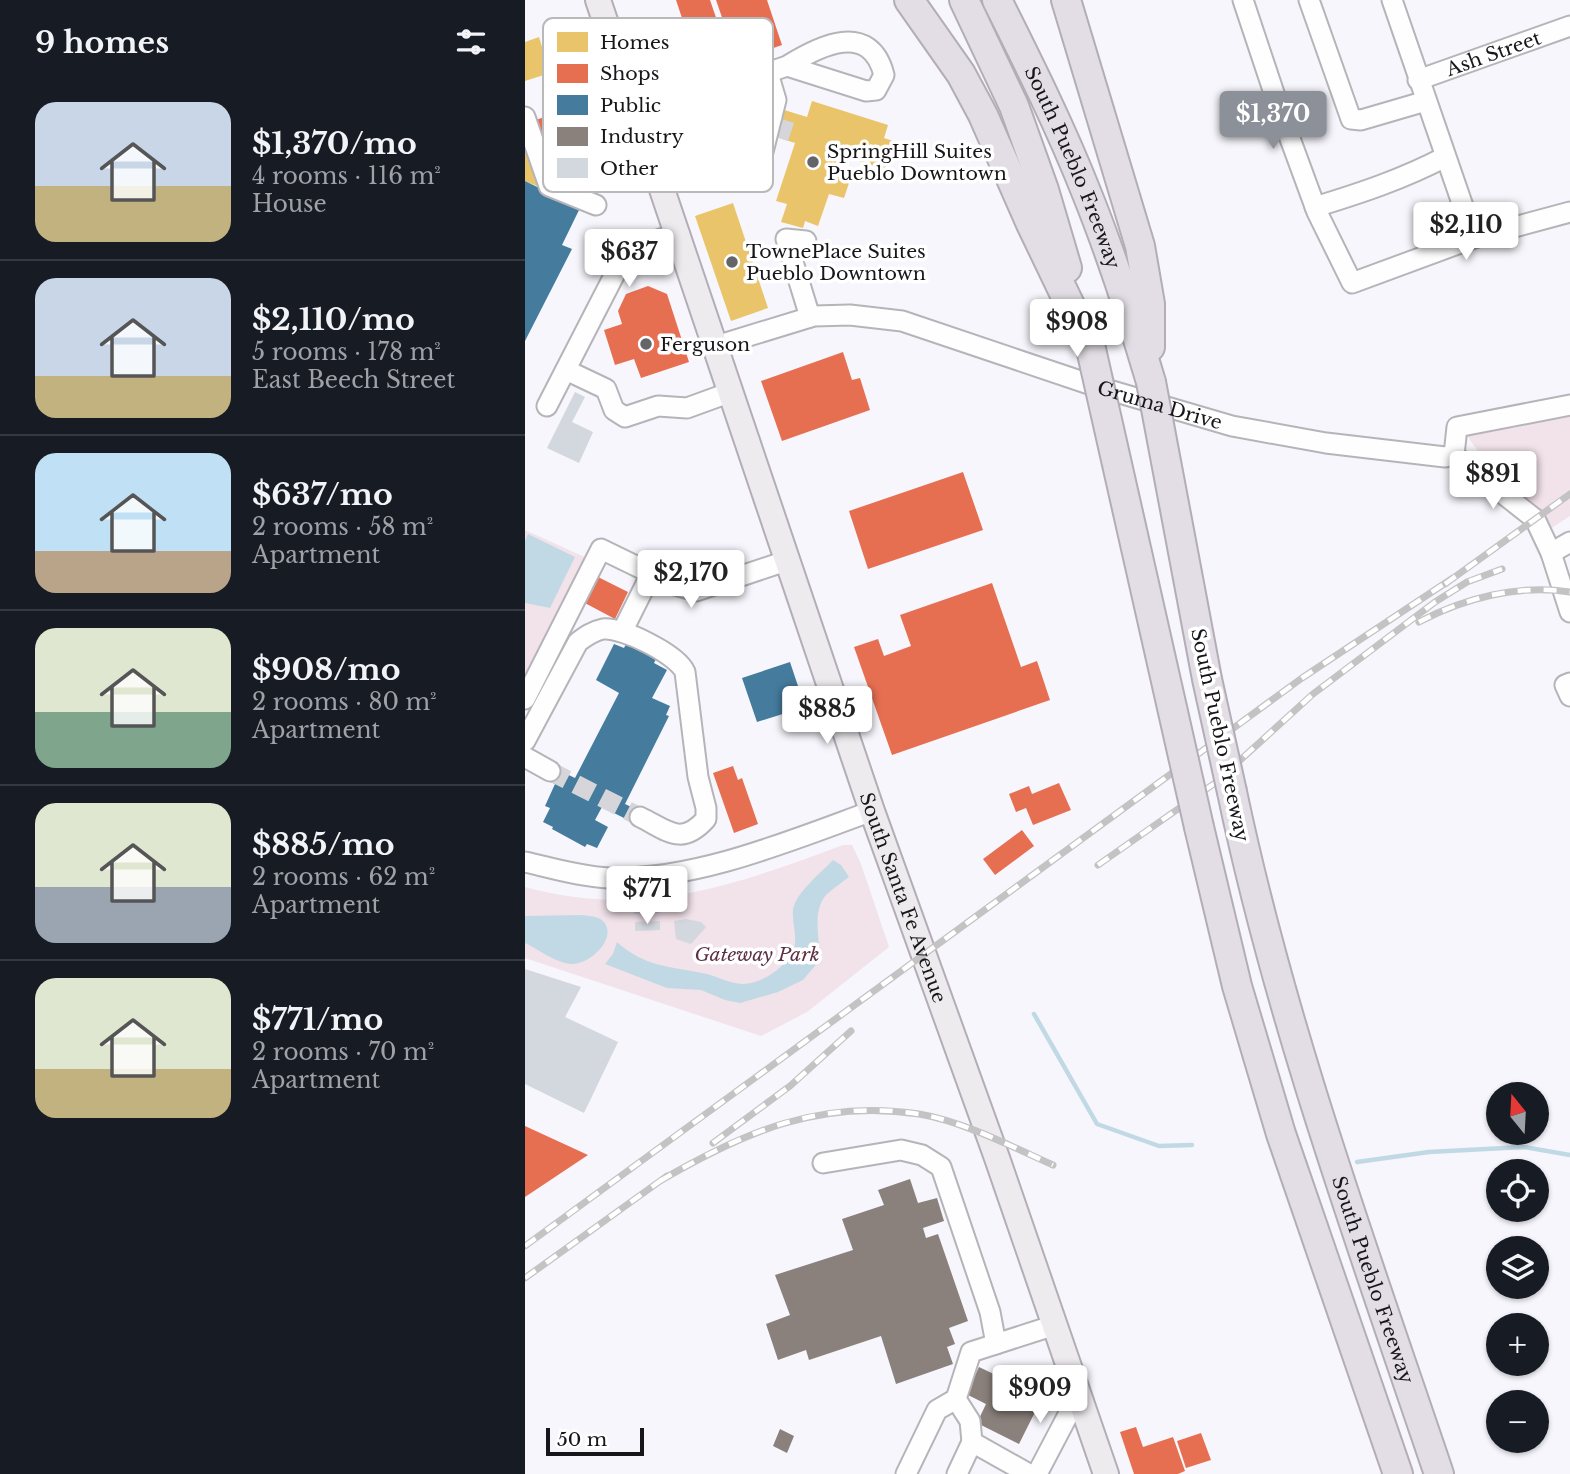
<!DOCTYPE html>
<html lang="en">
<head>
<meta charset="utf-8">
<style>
  :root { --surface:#171b24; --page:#20242c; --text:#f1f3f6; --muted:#9ea1a6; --line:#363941; --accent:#8c9099 }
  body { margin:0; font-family:"Libre Baskerville",serif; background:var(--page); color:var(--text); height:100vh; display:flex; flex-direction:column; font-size:26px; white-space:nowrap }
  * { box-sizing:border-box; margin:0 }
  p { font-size:23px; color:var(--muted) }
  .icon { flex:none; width:38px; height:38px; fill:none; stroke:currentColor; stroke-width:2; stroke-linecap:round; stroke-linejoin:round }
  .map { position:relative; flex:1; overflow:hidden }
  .side { display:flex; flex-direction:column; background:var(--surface); width:525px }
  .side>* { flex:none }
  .needle { width:46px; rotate:342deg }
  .fabs { position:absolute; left:961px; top:1082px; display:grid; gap:14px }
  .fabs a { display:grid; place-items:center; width:63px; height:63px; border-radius:50%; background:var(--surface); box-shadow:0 2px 5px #0004; font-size:35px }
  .scale { position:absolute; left:21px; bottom:18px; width:98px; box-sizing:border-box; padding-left:7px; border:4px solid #17171a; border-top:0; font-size:19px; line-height:24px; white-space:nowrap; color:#17171a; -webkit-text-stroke:5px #fff; paint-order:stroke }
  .price { position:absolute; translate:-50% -60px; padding:0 16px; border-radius:7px; background:#fff; color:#222; font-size:23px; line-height:46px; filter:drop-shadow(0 2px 4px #0008) }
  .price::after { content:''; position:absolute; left:50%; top:42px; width:21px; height:16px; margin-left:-10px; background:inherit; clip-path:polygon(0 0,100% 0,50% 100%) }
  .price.active { background:var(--accent); color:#fff }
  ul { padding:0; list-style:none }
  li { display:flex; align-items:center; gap:21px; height:175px; padding:0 35px }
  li+li { border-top:2px solid var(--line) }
  li span { display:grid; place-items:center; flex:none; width:196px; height:140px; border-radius:21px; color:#555 }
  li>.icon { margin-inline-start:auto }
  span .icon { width:84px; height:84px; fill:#fffc; stroke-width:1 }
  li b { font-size:30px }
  h2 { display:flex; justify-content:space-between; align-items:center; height:84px; padding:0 35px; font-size:30px }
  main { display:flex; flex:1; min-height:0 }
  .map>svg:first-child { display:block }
</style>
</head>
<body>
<main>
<section class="side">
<h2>9 homes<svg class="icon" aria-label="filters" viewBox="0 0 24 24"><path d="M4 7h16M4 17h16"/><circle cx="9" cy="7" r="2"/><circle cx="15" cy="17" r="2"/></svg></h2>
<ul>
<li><span style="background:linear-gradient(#c9d6e8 60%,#c2b280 0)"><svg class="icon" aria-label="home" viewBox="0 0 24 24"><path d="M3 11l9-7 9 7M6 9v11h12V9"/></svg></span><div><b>$1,370/mo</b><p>4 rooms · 116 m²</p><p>House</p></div></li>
<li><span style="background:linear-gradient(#c9d6e8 70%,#c2b280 0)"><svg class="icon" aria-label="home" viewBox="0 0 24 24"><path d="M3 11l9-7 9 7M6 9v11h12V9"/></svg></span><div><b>$2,110/mo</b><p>5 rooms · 178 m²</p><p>East Beech Street</p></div></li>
<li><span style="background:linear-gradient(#bfe0f5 70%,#b9a48a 0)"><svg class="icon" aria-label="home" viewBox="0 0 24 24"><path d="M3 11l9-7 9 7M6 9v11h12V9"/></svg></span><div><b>$637/mo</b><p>2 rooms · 58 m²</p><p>Apartment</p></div></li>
<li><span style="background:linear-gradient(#dfe7d0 60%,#7fa58c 0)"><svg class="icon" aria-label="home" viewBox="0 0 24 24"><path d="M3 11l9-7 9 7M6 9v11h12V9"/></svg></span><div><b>$908/mo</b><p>2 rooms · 80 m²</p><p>Apartment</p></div></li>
<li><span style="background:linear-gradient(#dfe7d0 60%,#9aa5b1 0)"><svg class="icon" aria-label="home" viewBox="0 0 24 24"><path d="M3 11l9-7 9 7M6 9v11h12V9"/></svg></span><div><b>$885/mo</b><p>2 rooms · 62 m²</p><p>Apartment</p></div></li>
<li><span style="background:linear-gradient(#dfe7d0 65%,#c2b280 0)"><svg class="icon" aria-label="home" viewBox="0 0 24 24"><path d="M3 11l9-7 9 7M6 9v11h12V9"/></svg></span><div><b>$771/mo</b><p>2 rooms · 70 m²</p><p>Apartment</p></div></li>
</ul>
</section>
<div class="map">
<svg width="1045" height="1474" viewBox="0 0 1045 1474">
  <rect width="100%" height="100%" fill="#f6f6fc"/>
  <path fill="#f2e2ea" d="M1045 414V516L1025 529 992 488 952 450 943 437 949 429 988 428Z
    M0 530 64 559 0 687Z
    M318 845H327L336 864 364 947 282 1012 236 1036 0 958V887C117 919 208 886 318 845Z"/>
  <path fill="#c1d9e4" d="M3 534 50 557 25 608 0 603V541Z
    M308 860 316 865 324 877C317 882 309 888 302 894 286 911 295 939 295 960L278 980 253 992 215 1003 200 1000 176 990 142 988 80 964 88 954 92 942C120 967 143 966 177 973 190 975 204 984 218 984 238 984 268 963 270 943 271 932 267 921 268 910 271 892 296 873 308 860Z
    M57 915C63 916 73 916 78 921 94 938 64 966 45 964 29 962 15 950 0 943V916Z"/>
  <path fill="#e9c46a" d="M14 37 25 73 0 81V42Z
    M287 101 363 125 359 138 368 141 360 169 315 155 310 169 327 174 319 198 304 194 293 226 280 221 278 228 256 222 262 204 251 201 270 143 248 136 256 109 282 117Z
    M0 136 19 189 0 181Z
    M208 203 243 308 206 321 170 216Z"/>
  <path fill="#e76f51" d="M151 0H185L197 35 170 44 161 17 157 18Z
    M191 0H242L257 45 212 61Z
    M65 101 72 121 85 116 100 158 67 169 63 186 27 177 8 121Z
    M123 286 142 294 164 362 116 378 109 359 90 365 79 330 97 324 93 311 101 294Z
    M318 352 327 380 335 378 345 410 257 441 236 381Z
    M438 472 458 530 343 569 324 511Z
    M71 576 103 592 90 619 58 602Z
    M467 583 496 667 512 661 525 700 367 755 329 647 353 639 359 656 386 646 375 615Z
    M208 766 213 780 217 778 233 824 209 833 188 773Z
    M534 783 546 810 508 825 501 808 491 812 484 794 504 786 507 794Z
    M497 830 509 846 470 875 458 859Z
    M0 1126 63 1155 0 1197Z
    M611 1427 618 1447 648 1437 660 1471 653 1474H609L595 1432Z
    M676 1433 686 1460 661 1468 652 1441Z"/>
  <path fill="#457b9d" d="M0 181 55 208 37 245 47 249 0 341Z
    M102 642 132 657 129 663 142 670 127 698 145 706 141 715 144 716 100 804 117 812 111 824 77 807 70 820 83 827 72 848 62 844 60 847 27 829 28 827 18 822 25 808 20 806 30 784 21 780 27 767 50 778 94 693 71 680 89 644 99 648Z
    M265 662 280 707 232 722 217 678Z"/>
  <path fill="#8a817c" d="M385 1179 393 1203 412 1198 419 1221 398 1228 401 1238 413 1234 443 1321 424 1328 430 1344 422 1347 428 1364 371 1384 356 1336 284 1360 281 1350 253 1360 241 1324 265 1315 250 1275 328 1250 317 1219 359 1205 353 1190Z
    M484 1365 513 1379 518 1396 494 1444 452 1423 461 1404 441 1394 454 1367 475 1377H478Z
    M255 1429 269 1436 262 1453 248 1446Z"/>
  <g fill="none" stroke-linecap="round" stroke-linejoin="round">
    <path stroke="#c1d9e4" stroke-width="4.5" d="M509 1014 572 1124 634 1146 667 1145
      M832 1162 904 1152 999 1147 1045 1155"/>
  </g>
  <path fill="#d3d7de" d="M50 392 60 397 47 422 68 432 54 463 22 448Z
    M134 904V913L109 914 108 905Z
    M161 919 176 922 181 927 166 944 151 939 149 921Z
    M135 921V930L110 931V922Z
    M0 969 56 987 40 1017 93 1042 59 1113 0 1084Z"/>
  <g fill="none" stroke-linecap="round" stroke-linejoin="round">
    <path stroke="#d5d5da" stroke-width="19" stroke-dasharray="19 10" stroke-linecap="butt" d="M254 138 263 111
      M25 771 115 817"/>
    <g stroke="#b5b5b9" stroke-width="23">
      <g id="minor">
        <path d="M718 0 756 114 792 212 827 283 949 238 1045 212"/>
        <path d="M784 0 826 119 836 120 901 101"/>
        <path d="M867 0 949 238"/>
        <path d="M243 73 251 100 237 156 191 173 181 140 247 117"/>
        <path id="s1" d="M893 80 1045 26"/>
        <path d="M0 117 24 186 71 205"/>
        <path d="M114 117 262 66C294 46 345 20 359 75L351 90 341 91 262 66"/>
        <path d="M790 207C836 193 878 179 920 157"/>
        <path d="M281 241 261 239 285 317"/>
        <path id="s2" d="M191 346 289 316 325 315 377 321 567 385 707 426 801 443 920 457 929 455 1010 519 1026 553 1045 612"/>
        <path d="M41 370 81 389 89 410 100 417 133 406 162 408 206 392"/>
        <path d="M22 406 96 262 115 246 154 233"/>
        <path d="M929 455 932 427 1045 405"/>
        <path d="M1026 553 1045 542"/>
        <path d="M97 632 126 574"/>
        <path d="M1045 683 1040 685 1045 696"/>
        <path d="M0 699 76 549 150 585 171 591 264 560"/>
        <path d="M0 741 53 642C61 636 68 631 78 629 97 627 152 654 160 672L173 777 181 808V819C156 847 142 830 115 817"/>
        <path d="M0 757 25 771"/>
        <path d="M0 862C27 868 56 877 84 878 170 881 267 840 347 811"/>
        <path d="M298 1163 376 1150 397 1155 416 1167 465 1312 471 1344"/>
        <path d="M447 1442 445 1421 431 1399 446 1352 530 1325"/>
        <path d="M381 1474 412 1410 431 1399"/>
        <path d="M432 1474 447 1442 504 1474"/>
        <path d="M512 1474 554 1394"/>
      </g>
    </g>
    <g stroke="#b3adb7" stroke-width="28">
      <g id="major">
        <path id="s3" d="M73 0 347 811 472 1158 581 1474"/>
      </g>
    </g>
    <g stroke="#b3adb7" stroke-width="32">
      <g id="highway">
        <path d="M384 0 436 74 458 115 506 224 566 349"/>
        <path d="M439 0 489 106 519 190 542 268"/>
        <path id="s4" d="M472 0C504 64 536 128 562 194 587 256 607 318 626 382"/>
        <path d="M541 0 615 246 625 304V347"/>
        <path id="s5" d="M707 792C756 1025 838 1249 914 1474"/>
        <path d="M674 827 712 986 756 1134 873 1474"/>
      </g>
    </g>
    <use href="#minor" stroke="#fefeff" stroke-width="19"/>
    <use href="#major" stroke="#eeebef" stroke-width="24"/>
    <use href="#highway" stroke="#e3dee5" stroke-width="28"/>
    <g stroke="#c3c3c4" stroke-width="7">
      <path id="rail" d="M920 584 1045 494
        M894 622C939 598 994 584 1045 592
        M573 865 690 783 788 694 910 602 942 582 977 569
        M188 1143 265 1086 326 1031
        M135 1181C219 1132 294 1099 394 1114 437 1121 488 1147 528 1165
        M0 1246 777 678 928 578
        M0 1278 142 1176"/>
    </g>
    <use href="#rail" stroke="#fff" stroke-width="4.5" stroke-dasharray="13" stroke-linecap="butt"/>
    <g stroke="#b3adb7" stroke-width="32" stroke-linecap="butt">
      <path id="highway-bridge" d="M566 349 674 827
        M626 382 682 679 707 792"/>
    </g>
    <use href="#highway-bridge" stroke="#e3dee5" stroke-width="28"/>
  </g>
  <g fill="#656569" stroke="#fff" stroke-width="2.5">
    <circle cx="288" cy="162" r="7"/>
    <circle cx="207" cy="262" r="7"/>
    <circle cx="121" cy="344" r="7"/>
  </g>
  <g text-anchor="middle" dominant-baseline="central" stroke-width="7" stroke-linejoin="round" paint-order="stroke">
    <g font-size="19" fill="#17171a" stroke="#fff">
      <text stroke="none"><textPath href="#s1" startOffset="80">Ash Street</textPath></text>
      <text stroke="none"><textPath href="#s4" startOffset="184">South Pueblo Freeway</textPath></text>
      <text stroke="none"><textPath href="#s2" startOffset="462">Gruma Drive</textPath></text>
      <text transform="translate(695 735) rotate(78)">South Pueblo Freeway</text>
      <text stroke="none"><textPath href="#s3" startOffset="948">South Santa Fe Avenue</textPath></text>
      <text stroke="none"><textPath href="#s5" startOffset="508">South Pueblo Freeway</textPath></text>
    </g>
    <g font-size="19" fill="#17171a" stroke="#fff" text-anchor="start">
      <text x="302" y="151">SpringHill Suites<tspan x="302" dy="22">Pueblo Downtown</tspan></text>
      <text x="221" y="251">TownePlace Suites<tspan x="221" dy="22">Pueblo Downtown</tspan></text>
      <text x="135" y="344">Ferguson</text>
    </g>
    <g font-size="19" font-style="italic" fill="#5e3042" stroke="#fff">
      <text x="232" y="954">Gateway Park</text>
    </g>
  </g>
  <rect x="18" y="18" width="230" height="174" rx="10" fill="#fff" stroke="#b9b9ba" stroke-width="2"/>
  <rect x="32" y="32" width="31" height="20" fill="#e9c46a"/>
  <rect x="32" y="64" width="31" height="19" fill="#e76f51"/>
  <rect x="32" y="95" width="31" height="20" fill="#457b9d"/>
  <rect x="32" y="127" width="31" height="19" fill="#8a817c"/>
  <rect x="32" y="158" width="31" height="20" fill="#d3d7de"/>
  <g font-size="19" fill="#17171a">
    <text x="75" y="49">Homes</text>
    <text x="75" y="80">Shops</text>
    <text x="75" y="112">Public</text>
    <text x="75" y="143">Industry</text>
    <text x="75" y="175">Other</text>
  </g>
</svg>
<div class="fabs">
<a><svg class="needle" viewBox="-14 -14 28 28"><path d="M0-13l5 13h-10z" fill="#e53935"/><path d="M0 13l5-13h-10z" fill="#9ea1a6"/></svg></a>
<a><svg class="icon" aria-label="locate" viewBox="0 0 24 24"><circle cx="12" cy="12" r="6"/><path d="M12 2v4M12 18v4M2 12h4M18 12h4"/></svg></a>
<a><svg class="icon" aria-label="layers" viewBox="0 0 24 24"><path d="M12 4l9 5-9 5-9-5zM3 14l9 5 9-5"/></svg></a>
<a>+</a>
<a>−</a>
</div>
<div class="scale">50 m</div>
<b class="price active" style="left:748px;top:151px">$1,370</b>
<b class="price" style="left:941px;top:262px">$2,110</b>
<b class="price" style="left:104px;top:289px">$637</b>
<b class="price" style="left:552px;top:359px">$908</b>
<b class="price" style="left:968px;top:511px">$891</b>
<b class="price" style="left:166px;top:610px">$2,170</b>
<b class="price" style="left:302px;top:746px">$885</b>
<b class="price" style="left:122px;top:926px">$771</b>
<b class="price" style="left:515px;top:1425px">$909</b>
</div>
</main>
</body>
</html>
